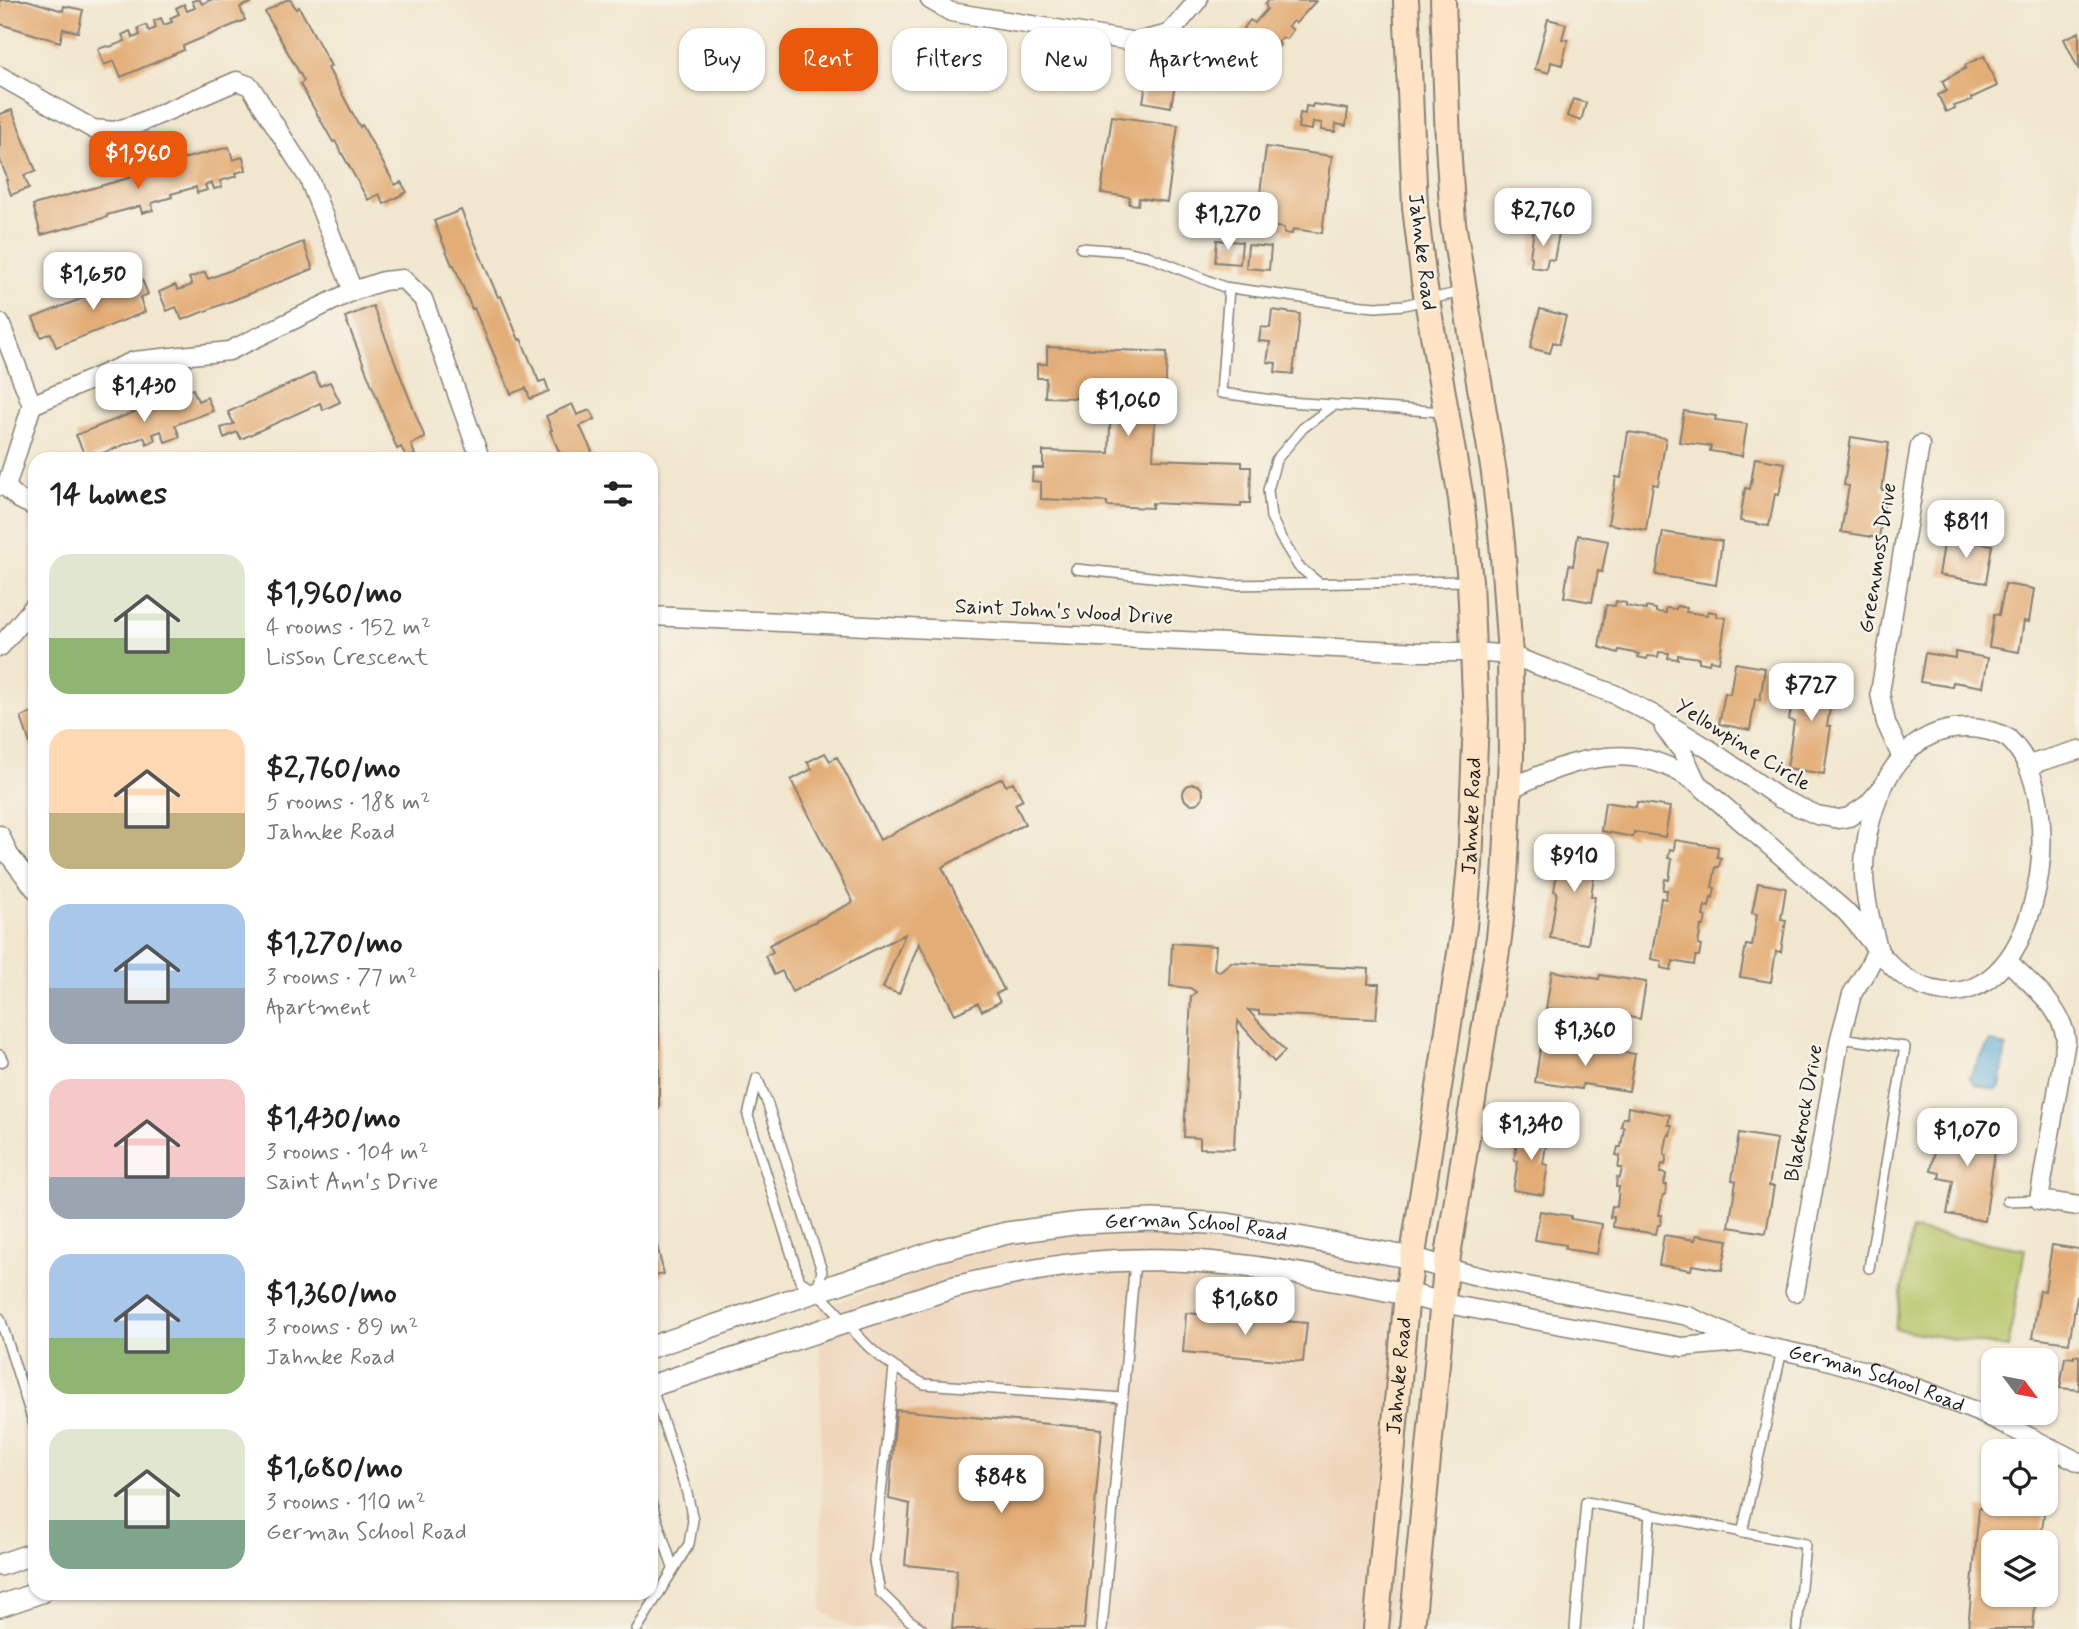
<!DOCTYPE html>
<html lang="en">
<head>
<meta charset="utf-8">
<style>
  :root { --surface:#fff; --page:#f6f6f6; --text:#222; --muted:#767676; --accent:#ea580c }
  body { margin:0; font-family:Mynerve,sans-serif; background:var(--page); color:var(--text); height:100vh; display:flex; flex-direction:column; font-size:26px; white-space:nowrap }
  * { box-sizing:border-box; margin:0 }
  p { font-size:23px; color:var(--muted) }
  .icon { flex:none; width:38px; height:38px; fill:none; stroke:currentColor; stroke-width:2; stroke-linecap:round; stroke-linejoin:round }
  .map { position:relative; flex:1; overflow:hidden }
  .panel { position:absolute; left:28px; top:452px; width:630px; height:1148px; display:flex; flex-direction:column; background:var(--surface); border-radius:21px; box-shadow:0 2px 5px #0004 }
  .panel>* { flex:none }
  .hud { position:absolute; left:679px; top:28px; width:665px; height:63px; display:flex; gap:14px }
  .needle { width:46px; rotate:122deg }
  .controls { position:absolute; left:1981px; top:1348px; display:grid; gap:14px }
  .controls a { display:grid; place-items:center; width:77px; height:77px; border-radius:14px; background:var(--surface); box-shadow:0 2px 5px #0004; font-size:35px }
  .price { position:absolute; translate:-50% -60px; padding:0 16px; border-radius:14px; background:#fff; color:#222; font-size:23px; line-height:46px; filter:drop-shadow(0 2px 4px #0008) }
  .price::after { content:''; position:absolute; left:50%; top:42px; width:21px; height:16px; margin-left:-10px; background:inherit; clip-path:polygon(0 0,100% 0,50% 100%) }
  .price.on { background:var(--accent); color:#fff }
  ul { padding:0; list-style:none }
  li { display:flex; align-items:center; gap:21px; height:175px; padding:0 21px }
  li span { display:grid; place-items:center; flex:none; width:196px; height:140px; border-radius:21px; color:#555 }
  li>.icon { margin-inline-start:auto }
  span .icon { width:84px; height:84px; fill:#fffc; stroke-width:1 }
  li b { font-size:30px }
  h2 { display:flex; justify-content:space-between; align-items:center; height:84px; padding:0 21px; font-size:30px }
  .tag { padding:0 24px; border-radius:21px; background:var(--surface); box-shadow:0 2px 5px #0004; font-size:24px; line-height:63px }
  .tag.on { background:var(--accent); color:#fff }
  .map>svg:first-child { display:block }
</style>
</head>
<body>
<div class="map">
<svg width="2079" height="1629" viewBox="0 0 2079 1629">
  <rect width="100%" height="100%" fill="#f7f3e8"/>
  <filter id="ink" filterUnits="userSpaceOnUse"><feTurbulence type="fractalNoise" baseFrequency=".0143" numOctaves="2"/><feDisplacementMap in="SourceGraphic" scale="14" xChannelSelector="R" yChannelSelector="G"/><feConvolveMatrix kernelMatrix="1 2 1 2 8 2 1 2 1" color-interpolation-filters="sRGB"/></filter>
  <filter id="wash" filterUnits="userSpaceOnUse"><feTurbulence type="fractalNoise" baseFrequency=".00686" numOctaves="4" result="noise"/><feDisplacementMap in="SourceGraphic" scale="28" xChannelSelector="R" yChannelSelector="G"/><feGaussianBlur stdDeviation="1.57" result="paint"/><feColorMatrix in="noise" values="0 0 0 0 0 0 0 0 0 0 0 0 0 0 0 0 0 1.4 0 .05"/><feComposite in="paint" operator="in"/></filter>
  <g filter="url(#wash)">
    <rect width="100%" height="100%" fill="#f1e6ce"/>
    <path fill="#efd6bb" d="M1177 1217 1426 1256 1409 1327 1389 1629H853L822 1611 820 1309 1049 1226Z"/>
    <path fill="#b6c568" stroke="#697042" stroke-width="2" d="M1912 1230 2025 1249 2008 1348 1895 1329Z"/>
    <path fill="#5aaad5" stroke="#3b6378" stroke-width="2" d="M1990 1041 2006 1047 2000 1087 1996 1090 1975 1084 1969 1077Z"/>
    <g id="blocks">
      <path fill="#e3ad77" d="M0 0H27L63 11 64 6 83 10 78 32 63 29 60 42 0 24Z
        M195 0H200L202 4 210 0H249L251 3 240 7 245 20 183 46 184 50 121 77 114 61 104 65 98 49 107 46 110 47 125 41 122 35 130 31 133 38 140 35 138 28 146 25 149 31 156 28 154 21 161 18 164 25 172 22 170 18 179 14 176 8 184 4 187 11 195 8 192 1Z
        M286 0H291L296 9 299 7 331 66 328 68 360 127 362 125 395 185 401 182 407 192 384 204 379 194 368 200 335 141 333 142 300 84 304 81 265 12Z
        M1269 0 1316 1 1296 23 1293 21 1288 26 1293 30 1286 39 1283 37 1278 42 1280 45 1277 49 1275 48 1267 58 1256 49H1253L1250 44 1239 35 1250 20 1255 23 1267 9 1265 4Z
        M1548 19 1566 24 1562 39 1568 40 1562 65 1551 62 1549 73 1535 69Z
        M2079 32V70L2064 39Z
        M1984 56 1997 86 1971 98 1972 100 1954 106 1955 108 1946 112 1938 95 1947 91 1942 81 1966 68 1965 65Z
        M1147 79 1175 84 1171 107 1143 102Z
        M1573 99 1586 103 1581 121 1567 116Z
        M1313 104 1348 109 1346 126 1336 124 1335 132 1321 130 1322 123 1313 122 1312 130 1298 128 1300 113 1305 114 1306 106 1312 107Z
        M12 110 36 171 24 175 29 188 11 195 6 180H8L0 160V114Z
        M1112 116 1178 125 1167 202 1139 198 1138 205 1129 204 1130 197 1101 193Z
        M229 147 233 160 243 157 246 170 236 173 237 176 220 181 222 187 214 189 212 183 205 185 207 190 197 193 196 187 171 194 172 197 152 203 153 210 142 213 140 206 107 215V217L41 235 33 205 164 168 163 164Z
        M1266 147 1332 156 1322 233 1293 229 1292 234 1284 233V228L1256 224Z
        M461 210 498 297 501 296 519 340 521 339 539 382 545 380 549 391 530 399 526 388 511 394 474 308 472 309 454 265H452L434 221Z
        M1534 229 1559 233 1554 260 1548 259 1546 269 1531 267 1532 257 1530 256Z
        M1217 240 1242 242 1240 264 1215 262Z
        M303 242 313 269 182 320 176 307 167 311 159 292 175 285 178 290 192 285 189 278 205 272 208 279Z
        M1248 245 1271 247 1269 270 1246 268Z
        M140 275 148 294 140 298 145 312 56 347 51 333 41 337 33 318Z
        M373 306 425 438 411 444 415 455 407 458 401 447 397 449 345 317Z
        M1540 309 1566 316 1559 344 1553 342 1550 353 1530 348Z
        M1272 310 1300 314 1293 374 1275 372 1276 363 1267 362 1270 342 1259 341 1261 327 1270 328Z
        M1047 347 1167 352 1165 401H1156L1153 459 1242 462V467H1251L1250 503H1241V507L1152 503V508L1107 506V502L1041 499V482L1032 481 1033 468H1043V451L1109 453 1111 399 1045 397 1046 378H1037V364H1047Z
        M314 373 320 386 330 382 340 402 323 410 320 403 241 439 237 432 224 438 221 428 234 424 228 412Z
        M193 389 198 401 207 397 213 411 175 425 180 437 165 442 161 431 153 434 155 440 147 444 144 437 90 458H86L76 435Z
        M572 404 577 415 590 410 595 419 580 426 595 458H562L550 431 552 430 546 416Z
        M1684 411 1716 416 1715 420 1747 424 1742 456 1710 451 1711 446 1679 442Z
        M1628 432 1666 438 1658 485 1653 484 1646 530 1608 524 1616 477 1621 478Z
        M1851 437 1889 443 1882 490 1886 491 1879 538 1841 532 1849 486 1844 485Z
        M1755 458 1785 463 1779 495 1775 494 1769 526 1740 521 1745 488 1750 489Z
        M1663 532 1722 541 1716 585 1656 575Z
        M1578 535 1608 541 1602 572 1598 571 1592 602 1564 597 1569 565 1573 566Z
        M1945 538 1992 545 1986 583 1939 575Z
        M2005 584 2034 589 2029 622 2024 621 2019 652 1989 647 1994 614 1999 615Z
        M1616 601 1626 603V606L1646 610V607L1656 609V612L1666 613V608L1676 609 1677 606 1687 608 1686 612 1707 615 1708 611 1717 613 1716 616 1726 618 1719 662 1710 660 1709 664 1699 662V658L1678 655V659L1668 658 1669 653 1659 652 1658 657 1648 656 1647 659 1638 657 1639 654 1619 650 1618 653 1599 647 1606 605 1615 606Z
        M1955 652 1988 658 1983 687 1953 682 1952 687 1920 682 1925 653 1955 658Z
        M1735 663 1765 668 1760 700 1755 699 1750 730 1719 724 1725 693 1730 694Z
        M1797 673 1835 679 1827 726H1831L1824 774 1787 768 1794 721 1789 720Z
        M35 712V758L21 717Z
        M825 753 830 761 837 757 880 840 1002 778 1006 786 1013 782 1023 800 1015 804 1025 824 942 867 1004 990 996 994 1000 1002 982 1011 978 1003 955 1014 919 943 899 994 883 988 905 934 792 992 782 971 774 975 765 956 773 952 769 945 853 902 791 780 812 769 807 762Z
        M1183 794a10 10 0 1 1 20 0a10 10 0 1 1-20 0Z
        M1605 802 1636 807 1637 802 1670 807 1665 837 1634 832 1633 837 1601 831Z
        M1675 840 1718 847 1717 857 1721 858 1719 867H1716L1712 887 1715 888 1713 898 1711 897 1709 907 1705 906 1703 916 1706 917 1704 926H1701L1698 945 1701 946 1699 956H1696L1694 965 1673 961 1671 970 1661 968 1662 961 1651 959 1661 898 1666 899 1667 890H1663L1665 879 1669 880 1672 859 1668 858 1670 849 1674 850Z
        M1561 844 1598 850 1591 896 1595 897 1588 944 1550 938 1557 892 1554 891Z
        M1758 883 1786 888 1781 919 1786 920 1781 952 1776 951 1771 982 1740 977 1746 945 1752 946 1757 914 1752 913Z
        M1172 943 1216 946 1214 968 1219 972 1231 962 1369 969 1368 984H1379L1376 1019 1259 1014V1011L1248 1010 1285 1051 1274 1062 1238 1021 1237 1032H1239L1234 1149 1200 1148V1138L1184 1137 1191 997 1196 992 1190 988 1170 986Z
        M651 969H659V1109H651Z
        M1552 971 1599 979 1600 975 1646 982 1640 1019 1594 1011 1593 1017 1546 1009Z
        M1541 1044 1588 1052 1589 1047 1635 1054 1629 1091 1583 1084 1582 1089 1535 1082Z
        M1628 1107 1670 1115 1668 1125H1672L1670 1135 1668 1134 1664 1154 1667 1155 1665 1165 1662 1164 1660 1173 1666 1174 1664 1185H1667L1665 1195H1663L1659 1215H1662L1660 1225H1658L1656 1234 1613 1227 1614 1217H1610L1612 1206 1617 1207 1619 1187H1616L1617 1177 1620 1178 1622 1168H1618L1620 1156 1616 1155 1618 1147H1621L1624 1127 1621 1126 1623 1118H1627Z
        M1949 1122 1998 1130 1985 1221 1947 1214 1953 1181 1939 1178 1940 1173 1931 1171 1936 1143 1945 1144Z
        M1519 1129 1548 1133 1543 1164 1548 1165 1543 1195 1513 1190 1518 1161 1514 1160Z
        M1739 1133 1777 1139 1769 1186H1774L1766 1233 1729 1227 1736 1181 1732 1180Z
        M1540 1211 1571 1216V1219L1602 1224 1597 1254 1565 1249 1566 1245 1535 1240Z
        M651 1221 664 1274 651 1277Z
        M1664 1235 1695 1240 1696 1235 1728 1240 1722 1270 1692 1265 1691 1270 1659 1265Z
        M2052 1245 2079 1249V1297H2077L2069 1343 2032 1338 2040 1290 2045 1291Z
        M1186 1313 1307 1323 1303 1362 1183 1352Z
        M2074 1355 2079 1356V1390L2060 1388 2065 1357 2074 1358Z
        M896 1410 1102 1429 1084 1629H952L957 1570 905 1565 910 1504 889 1499Z
        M1979 1508 2044 1513 2041 1542H1993V1594H2036L2033 1629H1968Z"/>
    </g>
  </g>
  <g filter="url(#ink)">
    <use href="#blocks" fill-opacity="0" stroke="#868175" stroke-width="2"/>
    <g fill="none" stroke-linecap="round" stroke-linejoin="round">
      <g stroke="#868175" stroke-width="12">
        <path id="service" d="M1081 248 1123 251 1148 256 1224 287 1352 305 1376 307 1404 305 1461 292
          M1229 288 1221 393 1287 402 1445 412
          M1076 569 1228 585 1468 581
          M1319 583 1298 566 1281 538 1271 517 1268 490 1276 460 1303 428 1334 405
          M1840 1038 1905 1047 1869 1268
          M0 1055 3 1061 0 1062
          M757 1078 748 1116 800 1281C829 1297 846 1325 870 1348 886 1363 904 1374 924 1384L1123 1398
          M758 1080 768 1105 822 1271 817 1289
          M2007 1201 2039 1200
          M0 1318 35 1428
          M894 1368 874 1561 880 1592 909 1620 922 1629
          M651 1502 673 1568
          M1742 1533 1782 1350
          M637 1629 689 1544 693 1520 687 1493 651 1386
          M1102 1629 1135 1261
          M1575 1629 1586 1502 1805 1544 1797 1629
          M1642 1629 1650 1515"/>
      </g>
      <g stroke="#868175" stroke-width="21">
        <g id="minor">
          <path d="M930 0 951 12 1137 42 1169 34 1198 0"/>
          <path d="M0 76 93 129 114 131 137 124 237 81 250 86 309 179 353 291"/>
          <path d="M0 323 32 405 6 487"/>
          <path d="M32 405 134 361 229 351 353 291 383 281 403 279 423 299 480 458"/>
          <path d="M0 486 6 487 19 499 35 507"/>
          <path d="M651 616 1420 652H1474L1510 655 1614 694 1652 714 1712 751 1779 798 1817 815 1839 819 1849 817 1867 805 1882 788"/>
          <path d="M0 647 35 605"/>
          <path d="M1664 728 1682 751 1696 781"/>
          <path d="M1902 758 1886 723 1880 693 1920 445"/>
          <path d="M2035 763 2079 750"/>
          <path d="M1510 790C1526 780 1542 774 1559 768 1612 750 1651 751 1697 783L1844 910C1867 933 1885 967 1913 982 2032 1044 2079 804 2008 738 1990 728 1966 726 1947 730 1887 743 1863 822 1864 875 1865 900 1871 924 1878 948"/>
          <path d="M0 835 9 855 35 889"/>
          <path d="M2011 964C2033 987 2062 1007 2066 1040L2039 1200 2079 1206"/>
          <path id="s1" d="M1446 1268 1489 1279 1688 1316 1745 1342 1823 1359 1876 1374 1930 1393 1990 1417 2079 1462"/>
          <path d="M1795 1292 1840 1038 1852 994 1867 970 1878 948"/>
          <path d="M1442 1303 1682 1347 1741 1342"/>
        </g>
      </g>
      <g stroke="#868175" stroke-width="24">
        <g id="tertiary">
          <path id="s2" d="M651 1347 936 1251 1007 1233 1080 1223 1153 1220 1227 1224 1412 1258 1446 1268"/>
          <path d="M651 1386 951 1288C1012 1273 1073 1261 1136 1260 1198 1258 1261 1267 1322 1278 1362 1285 1403 1292 1442 1303"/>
          <path d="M0 1565 35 1553"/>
          <path d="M0 1606 41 1592"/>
        </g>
      </g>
      <g stroke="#868175" stroke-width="28">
        <g id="secondary">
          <path id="s3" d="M1376 1629 1407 1293 1464 927 1470 865 1476 719 1470 581 1461 499 1424 282 1415 207 1406 0"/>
          <path d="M1412 1629 1446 1268 1499 938 1505 878 1511 757 1510 655 1502 542 1494 473 1453 223 1448 143 1443 0"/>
        </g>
      </g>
      <use href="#service" stroke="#fff" stroke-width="9"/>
      <use href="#minor" stroke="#fff" stroke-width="18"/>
      <use href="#tertiary" stroke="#fff" stroke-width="21"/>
      <use href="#secondary" stroke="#fee4c5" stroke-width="24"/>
    </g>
  </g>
  <g text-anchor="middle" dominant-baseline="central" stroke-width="5" stroke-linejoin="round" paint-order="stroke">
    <g font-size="21" fill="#1c1c1c" stroke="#f7f3e8">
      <text transform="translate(1422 252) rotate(83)">Jahnke Road</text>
      <text transform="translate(1878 558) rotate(-81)">Greenmoss Drive</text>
      <text transform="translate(1064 612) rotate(3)">Saint John's Wood Drive</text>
      <text transform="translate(1743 745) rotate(32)">Yellowpine Circle</text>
      <text stroke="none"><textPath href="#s3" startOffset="819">Jahnke Road</textPath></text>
      <text transform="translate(1804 1113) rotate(-80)">Blackrock Drive</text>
      <text stroke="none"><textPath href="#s2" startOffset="564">German School Road</textPath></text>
      <text stroke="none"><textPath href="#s3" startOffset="254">Jahnke Road</textPath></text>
      <text stroke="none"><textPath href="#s1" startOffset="446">German School Road</textPath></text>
    </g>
  </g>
</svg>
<div class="controls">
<a><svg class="needle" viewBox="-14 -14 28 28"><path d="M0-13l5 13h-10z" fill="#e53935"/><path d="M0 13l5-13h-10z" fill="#767676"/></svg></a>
<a><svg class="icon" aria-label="locate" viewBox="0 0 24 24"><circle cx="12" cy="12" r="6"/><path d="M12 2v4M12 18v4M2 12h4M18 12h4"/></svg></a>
<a><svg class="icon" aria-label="layers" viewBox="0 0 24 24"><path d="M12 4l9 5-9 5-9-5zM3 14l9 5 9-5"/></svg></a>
</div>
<b class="price on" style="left:138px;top:191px">$1,960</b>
<b class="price" style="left:1543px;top:248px">$2,760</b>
<b class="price" style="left:1228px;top:252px">$1,270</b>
<b class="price" style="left:93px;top:312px">$1,650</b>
<b class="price" style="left:144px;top:424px">$1,430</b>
<b class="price" style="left:1128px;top:438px">$1,060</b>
<b class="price" style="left:1966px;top:560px">$811</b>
<b class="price" style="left:1811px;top:723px">$727</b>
<b class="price" style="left:1574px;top:894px">$910</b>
<b class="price" style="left:1585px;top:1068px">$1,360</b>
<b class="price" style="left:1531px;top:1162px">$1,340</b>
<b class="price" style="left:1967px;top:1168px">$1,070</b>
<b class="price" style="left:1245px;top:1337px">$1,680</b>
<b class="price" style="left:1001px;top:1515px">$848</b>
<div class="hud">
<a class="tag">Buy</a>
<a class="tag on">Rent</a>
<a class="tag">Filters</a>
<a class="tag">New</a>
<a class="tag">Apartment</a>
</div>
<section class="panel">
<h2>14 homes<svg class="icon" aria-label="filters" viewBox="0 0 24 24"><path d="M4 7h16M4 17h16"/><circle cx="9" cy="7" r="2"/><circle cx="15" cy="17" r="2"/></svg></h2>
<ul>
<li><span style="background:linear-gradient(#dfe7d0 60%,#8fb573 0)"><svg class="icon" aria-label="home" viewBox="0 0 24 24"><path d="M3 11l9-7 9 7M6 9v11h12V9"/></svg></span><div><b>$1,960/mo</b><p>4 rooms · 152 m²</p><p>Lisson Crescent</p></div></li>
<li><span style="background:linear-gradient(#ffd9b3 60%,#c2b280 0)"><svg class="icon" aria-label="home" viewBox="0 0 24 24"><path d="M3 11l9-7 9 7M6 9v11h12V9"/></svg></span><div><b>$2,760/mo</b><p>5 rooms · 188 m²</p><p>Jahnke Road</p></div></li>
<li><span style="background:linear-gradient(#a9c7e8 60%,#9aa5b1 0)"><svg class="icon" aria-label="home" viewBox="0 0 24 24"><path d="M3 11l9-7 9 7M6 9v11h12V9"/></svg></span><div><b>$1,270/mo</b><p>3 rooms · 77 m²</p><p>Apartment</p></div></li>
<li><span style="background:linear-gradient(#f6c9c9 70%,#9aa5b1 0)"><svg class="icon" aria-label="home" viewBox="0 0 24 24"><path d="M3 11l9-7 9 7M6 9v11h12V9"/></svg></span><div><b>$1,430/mo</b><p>3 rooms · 104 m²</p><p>Saint Ann's Drive</p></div></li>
<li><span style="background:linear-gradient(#a9c7e8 60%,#8fb573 0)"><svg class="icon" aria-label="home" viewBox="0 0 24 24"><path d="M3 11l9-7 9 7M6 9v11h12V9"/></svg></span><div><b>$1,360/mo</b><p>3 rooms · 89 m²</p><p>Jahnke Road</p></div></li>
<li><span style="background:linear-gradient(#dfe7d0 65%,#7fa58c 0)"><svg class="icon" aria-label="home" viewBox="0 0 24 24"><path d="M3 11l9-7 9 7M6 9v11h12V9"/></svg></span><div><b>$1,680/mo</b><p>3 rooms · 110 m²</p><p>German School Road</p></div></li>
</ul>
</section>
</div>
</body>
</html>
